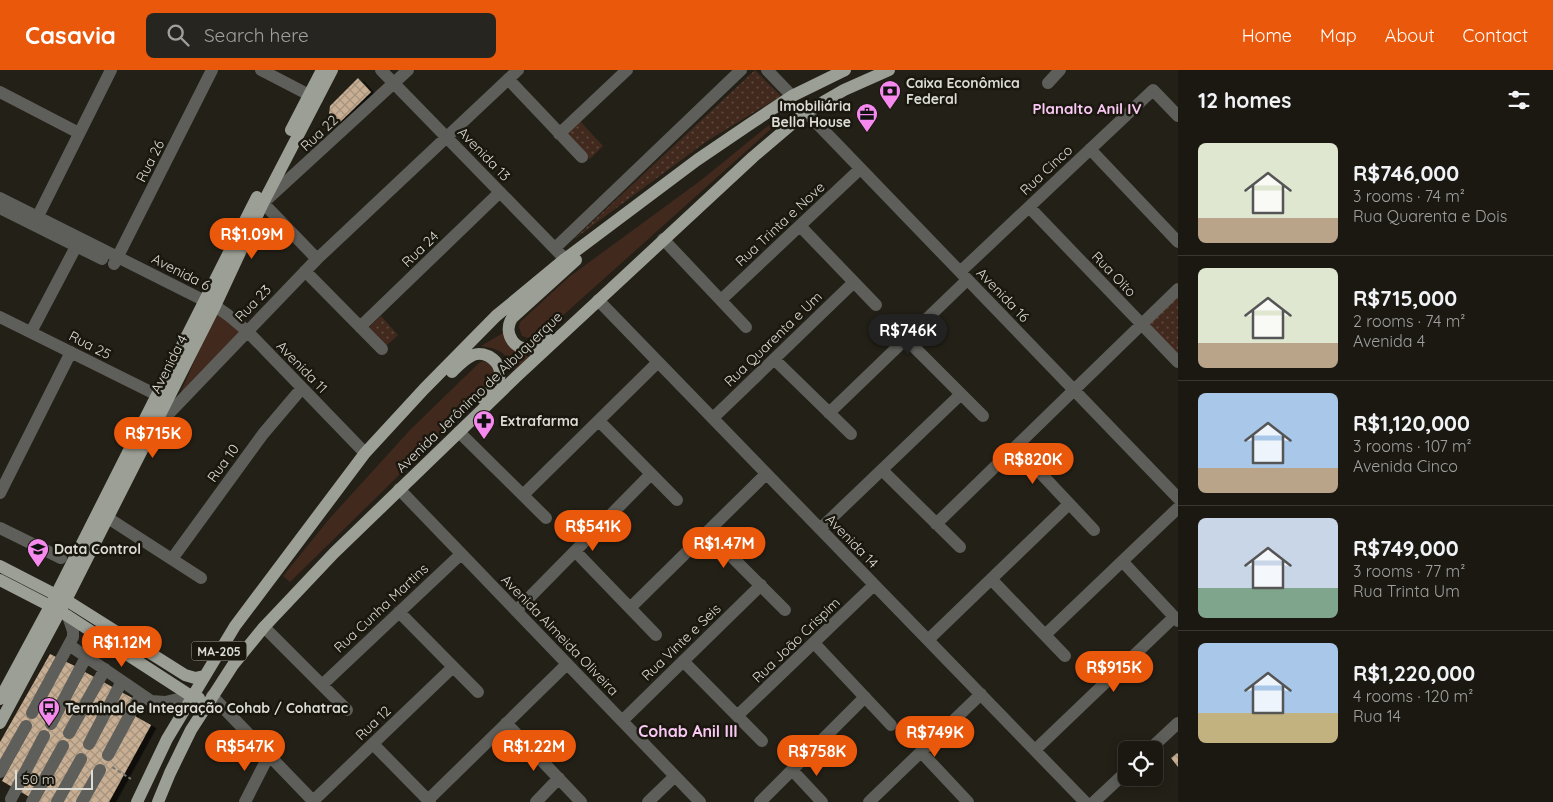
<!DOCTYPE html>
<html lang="en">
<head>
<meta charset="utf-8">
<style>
  :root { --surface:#1a1811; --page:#27251f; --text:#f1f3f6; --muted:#9fa09f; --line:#383731; --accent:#ea580c }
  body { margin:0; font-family:Quicksand,sans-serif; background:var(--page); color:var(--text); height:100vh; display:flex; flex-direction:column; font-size:19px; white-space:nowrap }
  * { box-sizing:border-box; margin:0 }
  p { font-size:16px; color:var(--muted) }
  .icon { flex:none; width:28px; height:28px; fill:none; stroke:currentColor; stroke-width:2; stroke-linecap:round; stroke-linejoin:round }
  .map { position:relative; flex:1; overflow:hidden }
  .side { display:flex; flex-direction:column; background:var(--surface); width:375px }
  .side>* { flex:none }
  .controls { position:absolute; left:1118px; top:671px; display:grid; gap:10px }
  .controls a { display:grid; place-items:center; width:45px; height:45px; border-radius:8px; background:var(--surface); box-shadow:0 2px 12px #0003,0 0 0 1px var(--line); font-size:25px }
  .scale { position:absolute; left:15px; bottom:12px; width:78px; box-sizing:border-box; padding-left:5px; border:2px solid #dddcd5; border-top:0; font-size:14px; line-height:18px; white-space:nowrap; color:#dddcd5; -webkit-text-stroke:4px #19170e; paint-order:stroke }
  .price { position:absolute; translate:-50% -42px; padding:0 11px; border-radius:18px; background:var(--accent); color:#fff; font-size:16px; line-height:32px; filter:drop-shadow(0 1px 2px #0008) }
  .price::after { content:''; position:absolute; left:50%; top:30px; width:15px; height:11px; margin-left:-8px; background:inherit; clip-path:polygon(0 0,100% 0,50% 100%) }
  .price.on { background:#222; color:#fff }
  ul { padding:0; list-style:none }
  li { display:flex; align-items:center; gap:15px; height:125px; padding:0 20px }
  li+li { border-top:1px solid var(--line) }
  li span { display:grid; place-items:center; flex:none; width:140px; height:100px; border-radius:8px; color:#555 }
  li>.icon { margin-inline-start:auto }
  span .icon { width:60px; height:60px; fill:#fffc; stroke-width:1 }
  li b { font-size:21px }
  h2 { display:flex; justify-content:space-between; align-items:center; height:60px; padding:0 20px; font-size:21px }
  header { display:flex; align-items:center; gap:30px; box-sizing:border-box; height:70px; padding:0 25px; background:var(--accent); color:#fff }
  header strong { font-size:24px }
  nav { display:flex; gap:28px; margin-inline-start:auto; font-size:18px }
  .search { width:350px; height:45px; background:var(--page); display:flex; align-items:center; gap:12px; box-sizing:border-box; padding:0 18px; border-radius:8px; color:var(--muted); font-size:19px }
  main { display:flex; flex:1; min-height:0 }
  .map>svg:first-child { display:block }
</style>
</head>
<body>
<header>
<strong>Casavia</strong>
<div class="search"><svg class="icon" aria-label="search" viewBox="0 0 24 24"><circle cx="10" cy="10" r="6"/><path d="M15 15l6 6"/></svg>Search here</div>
<nav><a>Home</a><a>Map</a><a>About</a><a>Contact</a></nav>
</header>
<main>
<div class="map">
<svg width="1178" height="732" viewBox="0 0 1178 732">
  <defs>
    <pattern id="park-dots" width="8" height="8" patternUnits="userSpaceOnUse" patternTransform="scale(1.25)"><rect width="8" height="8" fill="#42291e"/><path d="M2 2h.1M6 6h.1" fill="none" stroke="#5d473e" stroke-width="1.8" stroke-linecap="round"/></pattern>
    <pattern id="building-cross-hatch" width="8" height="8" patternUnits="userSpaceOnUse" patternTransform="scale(1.25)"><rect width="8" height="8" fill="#c8ae92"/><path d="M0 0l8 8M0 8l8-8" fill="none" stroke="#a6937e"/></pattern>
    <filter id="shadow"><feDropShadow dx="5.5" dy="3" stdDeviation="0" flood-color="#0009"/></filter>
  </defs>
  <rect width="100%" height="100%" fill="#232017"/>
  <path fill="#42291e" d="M769 55 772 58 539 267 531 269 522 266 519 257 520 252 569 207 700 111Z
    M216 242 243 261 172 342Z
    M503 263 523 284 530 287 513 300C506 282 500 279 481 276Z
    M483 291 494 296 496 310 290 512 283 506 330 448 410 360 479 293Z"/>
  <path fill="url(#park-dots)" d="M755 0 781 26 707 71 573 170Z
    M579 50 603 76 590 89 566 63Z
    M1178 225V286L1148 255Z
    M381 246 398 265 385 277 368 258Z"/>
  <path fill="url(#building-cross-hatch)" filter="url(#shadow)" d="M358 8 371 22 337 55 329 44 330 36Z
    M50 584 79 598 56 656 85 602 134 629 133 645 151 655 109 732H38L2 711 31 658 0 698V672Z
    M1177 683 1178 684V697L1171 688Z"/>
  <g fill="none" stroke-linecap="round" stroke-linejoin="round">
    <path stroke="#76746c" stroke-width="2" stroke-dasharray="4 2.5" stroke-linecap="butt" d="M112 697 131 709"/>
    <path stroke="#5e5f5a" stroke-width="12" d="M261 0 317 29
      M381 0 565 189
      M767 0 792 26
      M508 9 582 87
      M1048 13 1060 0
      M0 22 79 63
      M806 42 1178 428
      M559 64 627 0
      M1090 79 1178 172
      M0 128 215 236 228 245 247 261 365 383
      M257 129 263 133 317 189
      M263 133 408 0
      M1029 137 1178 292
      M0 138 102 189
      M34 154 111 0
      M800 156 876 235
      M663 169 746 257
      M555 178 741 0
      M114 194 212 0
      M305 201 382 279
      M960 202 1153 20 1178 46
      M598 230 1085 732
      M721 230 860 99
      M0 247 165 329
      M360 257 500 122
      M31 262 79 171
      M906 269 983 346
      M774 289 851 364
      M829 343 967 210
      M713 348 854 212
      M599 351 677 430
      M154 359 317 189 518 0
      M459 362 546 448
      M1016 377 1094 460
      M882 400 960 477
      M399 419 700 732
      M0 423 71 282
      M523 425 658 292
      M108 448 201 508
      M936 454 1178 219
      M0 458 61 488
      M820 459 961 324
      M707 462 785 540
      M575 481 656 565
      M172 489 263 364 302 318
      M1123 492 1178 551
      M991 509 1065 586
      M630 538 766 404
      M516 541 651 404
      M399 542 478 622
      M264 557 347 640
      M1045 565 1178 438
      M928 570 1069 434
      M814 573 891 655
      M69 575 151 631 165 632 191 626
      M683 591 762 671
      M322 615 461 484
      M212 626 314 732
      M32 643 73 567V561L68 546
      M737 646 874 515
      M622 651 761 515
      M506 653 581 732
      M51 654 86 587
      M69 663 105 599
      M89 674 122 611
      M373 674 430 732
      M1035 680 1174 547
      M1149 680 1178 653
      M921 682 968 732
      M108 685 141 624
      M792 700 822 732
      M0 702 26 656
      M11 729 44 666
      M428 730 567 594
      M313 731 453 597
      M32 732 63 676
      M57 732 81 689
      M82 732 100 700
      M245 732 269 685
      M536 732 559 708
      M648 732 675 706
      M760 732 865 627
      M869 732 981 624
      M1094 732 1126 702"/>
    <path stroke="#9c9f95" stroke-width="12" d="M291 60 322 0
      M547 267C543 270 540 275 535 277 516 284 502 264 512 248L576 190
      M452 302C458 296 464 289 473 285 486 280 504 293 499 308 497 316 488 322 482 328
      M0 496 66 530 185 605 195 608 204 606
      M0 510 60 541 191 626 199 628
      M0 629 56 525 257 127
      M0 653 66 530 215 236 263 133 332 0
      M137 732 167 669 235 556 365 383 424 319 496 246 565 189 697 90 750 54 792 26 845 0
      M158 732 170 703 191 660 233 595 264 557 334 483 516 307 753 87 806 42 844 20 889 0"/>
  </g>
  <defs>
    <g id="bank-pin" transform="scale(1.125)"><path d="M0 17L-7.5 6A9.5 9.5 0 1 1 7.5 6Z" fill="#f689ee" stroke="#19170e"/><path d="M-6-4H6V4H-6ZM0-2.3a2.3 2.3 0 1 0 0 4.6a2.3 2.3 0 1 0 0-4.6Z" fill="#111"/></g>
    <g id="office-pin" transform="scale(1.125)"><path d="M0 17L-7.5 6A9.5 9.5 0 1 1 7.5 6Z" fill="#f689ee" stroke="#19170e"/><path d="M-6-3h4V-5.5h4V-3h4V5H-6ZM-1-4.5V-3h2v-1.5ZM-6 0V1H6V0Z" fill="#111"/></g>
    <g id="pharmacy-pin" transform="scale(1.125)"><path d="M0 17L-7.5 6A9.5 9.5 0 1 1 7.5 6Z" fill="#f689ee" stroke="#19170e"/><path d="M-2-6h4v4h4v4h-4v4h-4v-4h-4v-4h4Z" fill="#111"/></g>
    <g id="school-pin" transform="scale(1.125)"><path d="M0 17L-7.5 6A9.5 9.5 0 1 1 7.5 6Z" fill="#f689ee" stroke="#19170e"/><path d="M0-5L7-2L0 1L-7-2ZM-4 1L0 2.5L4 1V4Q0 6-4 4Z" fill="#111"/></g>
    <g id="bus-pin" transform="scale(1.125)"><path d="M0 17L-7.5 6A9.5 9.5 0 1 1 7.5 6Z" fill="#f689ee" stroke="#19170e"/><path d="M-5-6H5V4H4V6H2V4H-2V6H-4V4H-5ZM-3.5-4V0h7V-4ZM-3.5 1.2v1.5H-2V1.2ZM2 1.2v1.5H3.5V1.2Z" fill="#111"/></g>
  </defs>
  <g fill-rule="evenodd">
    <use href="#bank-pin" x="890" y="21"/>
    <use href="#office-pin" x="867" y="44"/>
    <use href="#pharmacy-pin" x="484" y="351"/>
    <use href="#school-pin" x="38" y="479"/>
    <use href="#bus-pin" x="49" y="638"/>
  </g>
  <g text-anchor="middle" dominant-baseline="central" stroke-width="5" stroke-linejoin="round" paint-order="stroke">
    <rect fill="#19170e" stroke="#a2a199" stroke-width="1" x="191.5" y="571.5" width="55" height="19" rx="4"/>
    <g font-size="12" font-weight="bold" fill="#dddcd5">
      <text x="219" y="581">MA-205</text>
    </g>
    <g font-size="14" font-weight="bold" fill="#dddcd5" stroke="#19170e" text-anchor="start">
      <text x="906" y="13">Caixa Econômica<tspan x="906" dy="16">Federal</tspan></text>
      <text x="851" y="36" text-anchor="end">Imobiliária<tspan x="851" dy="16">Bella House</tspan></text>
      <text x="500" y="351">Extrafarma</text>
      <text x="54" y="479">Data Control</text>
      <text x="65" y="638">Terminal de Integração Cohab / Cohatrac</text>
    </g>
    <g font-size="14" fill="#dddcd5" stroke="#19170e">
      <text transform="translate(319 63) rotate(-43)">Rua 22</text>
      <text transform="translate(484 84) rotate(46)">Avenida 13</text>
      <text transform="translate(150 91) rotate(-63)">Rua 26</text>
      <text transform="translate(1046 100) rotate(-43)">Rua Cinco</text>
      <text transform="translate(780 154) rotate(-43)">Rua Trinta e Nove</text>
      <text transform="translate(420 179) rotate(-44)">Rua 24</text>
      <text transform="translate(181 202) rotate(27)">Avenida 6</text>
      <text transform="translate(1114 204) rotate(46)">Rua Oito</text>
      <text transform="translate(1003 225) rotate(46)">Avenida 16</text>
      <text transform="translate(253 233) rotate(-46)">Rua 23</text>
      <text transform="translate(773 269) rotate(-44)">Rua Quarenta e Um</text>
      <text transform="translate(90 275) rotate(27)">Rua 25</text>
      <text transform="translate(169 294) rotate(-63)">Avenida 4</text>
      <text transform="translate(302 297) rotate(46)">Avenida 11</text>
      <text transform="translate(479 322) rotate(-44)">Avenida Jerônimo de Albuquerque</text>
      <text transform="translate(223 393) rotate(-54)">Rua 10</text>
      <text transform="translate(852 471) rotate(46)">Avenida 14</text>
      <text transform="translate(381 538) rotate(-43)">Rua Cunha Martins</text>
      <text transform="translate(560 565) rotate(46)">Avenida Almeida Oliveira</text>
      <text transform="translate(796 570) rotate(-44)">Rua João Crispim</text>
      <text transform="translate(681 572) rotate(-44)">Rua Vinte e Seis</text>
      <text transform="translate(373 653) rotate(-44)">Rua 12</text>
    </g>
    <g font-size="15" font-weight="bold" fill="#fac8f4" stroke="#19170e">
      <text x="1087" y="38">Planalto Anil IV</text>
    </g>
    <g font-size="16" font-weight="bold" fill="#fac8f4" stroke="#19170e">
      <text x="688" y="661">Cohab Anil III</text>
    </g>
  </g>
</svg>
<div class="controls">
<a><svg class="icon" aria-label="locate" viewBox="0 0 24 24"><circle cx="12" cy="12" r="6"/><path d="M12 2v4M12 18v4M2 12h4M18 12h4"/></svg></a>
</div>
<div class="scale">50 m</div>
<b class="price" style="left:252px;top:190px">R$1.09M</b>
<b class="price on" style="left:908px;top:286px">R$746K</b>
<b class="price" style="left:153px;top:389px">R$715K</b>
<b class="price" style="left:1033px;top:415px">R$820K</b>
<b class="price" style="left:593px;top:482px">R$541K</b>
<b class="price" style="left:724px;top:499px">R$1.47M</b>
<b class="price" style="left:122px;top:598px">R$1.12M</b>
<b class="price" style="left:1114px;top:623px">R$915K</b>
<b class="price" style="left:935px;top:688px">R$749K</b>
<b class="price" style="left:245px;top:702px">R$547K</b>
<b class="price" style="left:534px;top:702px">R$1.22M</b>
<b class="price" style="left:817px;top:707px">R$758K</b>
</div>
<section class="side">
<h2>12 homes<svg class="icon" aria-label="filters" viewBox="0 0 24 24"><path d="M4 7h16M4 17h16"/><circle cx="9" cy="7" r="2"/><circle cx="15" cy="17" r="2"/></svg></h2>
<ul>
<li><span style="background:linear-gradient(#dfe7d0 75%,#b9a48a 0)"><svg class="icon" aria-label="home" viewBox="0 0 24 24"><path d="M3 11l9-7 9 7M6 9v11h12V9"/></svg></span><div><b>R$746,000</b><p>3 rooms · 74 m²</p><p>Rua Quarenta e Dois</p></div></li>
<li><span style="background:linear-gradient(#dfe7d0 75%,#b9a48a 0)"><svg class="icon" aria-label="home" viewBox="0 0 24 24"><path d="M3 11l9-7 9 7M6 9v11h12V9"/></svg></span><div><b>R$715,000</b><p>2 rooms · 74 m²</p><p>Avenida 4</p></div></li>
<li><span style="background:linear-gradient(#a9c7e8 75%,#b9a48a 0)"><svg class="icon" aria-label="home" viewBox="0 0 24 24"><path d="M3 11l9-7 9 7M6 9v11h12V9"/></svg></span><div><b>R$1,120,000</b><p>3 rooms · 107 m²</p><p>Avenida Cinco</p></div></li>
<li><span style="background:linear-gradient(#c9d6e8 70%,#7fa58c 0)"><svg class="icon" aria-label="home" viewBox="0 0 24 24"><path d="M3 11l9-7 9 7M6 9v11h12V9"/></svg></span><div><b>R$749,000</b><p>3 rooms · 77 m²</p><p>Rua Trinta Um</p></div></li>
<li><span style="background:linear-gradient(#a9c7e8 70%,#c2b280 0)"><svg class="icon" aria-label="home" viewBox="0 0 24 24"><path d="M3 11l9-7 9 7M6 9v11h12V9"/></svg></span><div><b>R$1,220,000</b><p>4 rooms · 120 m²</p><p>Rua 14</p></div></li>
</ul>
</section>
</main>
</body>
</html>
